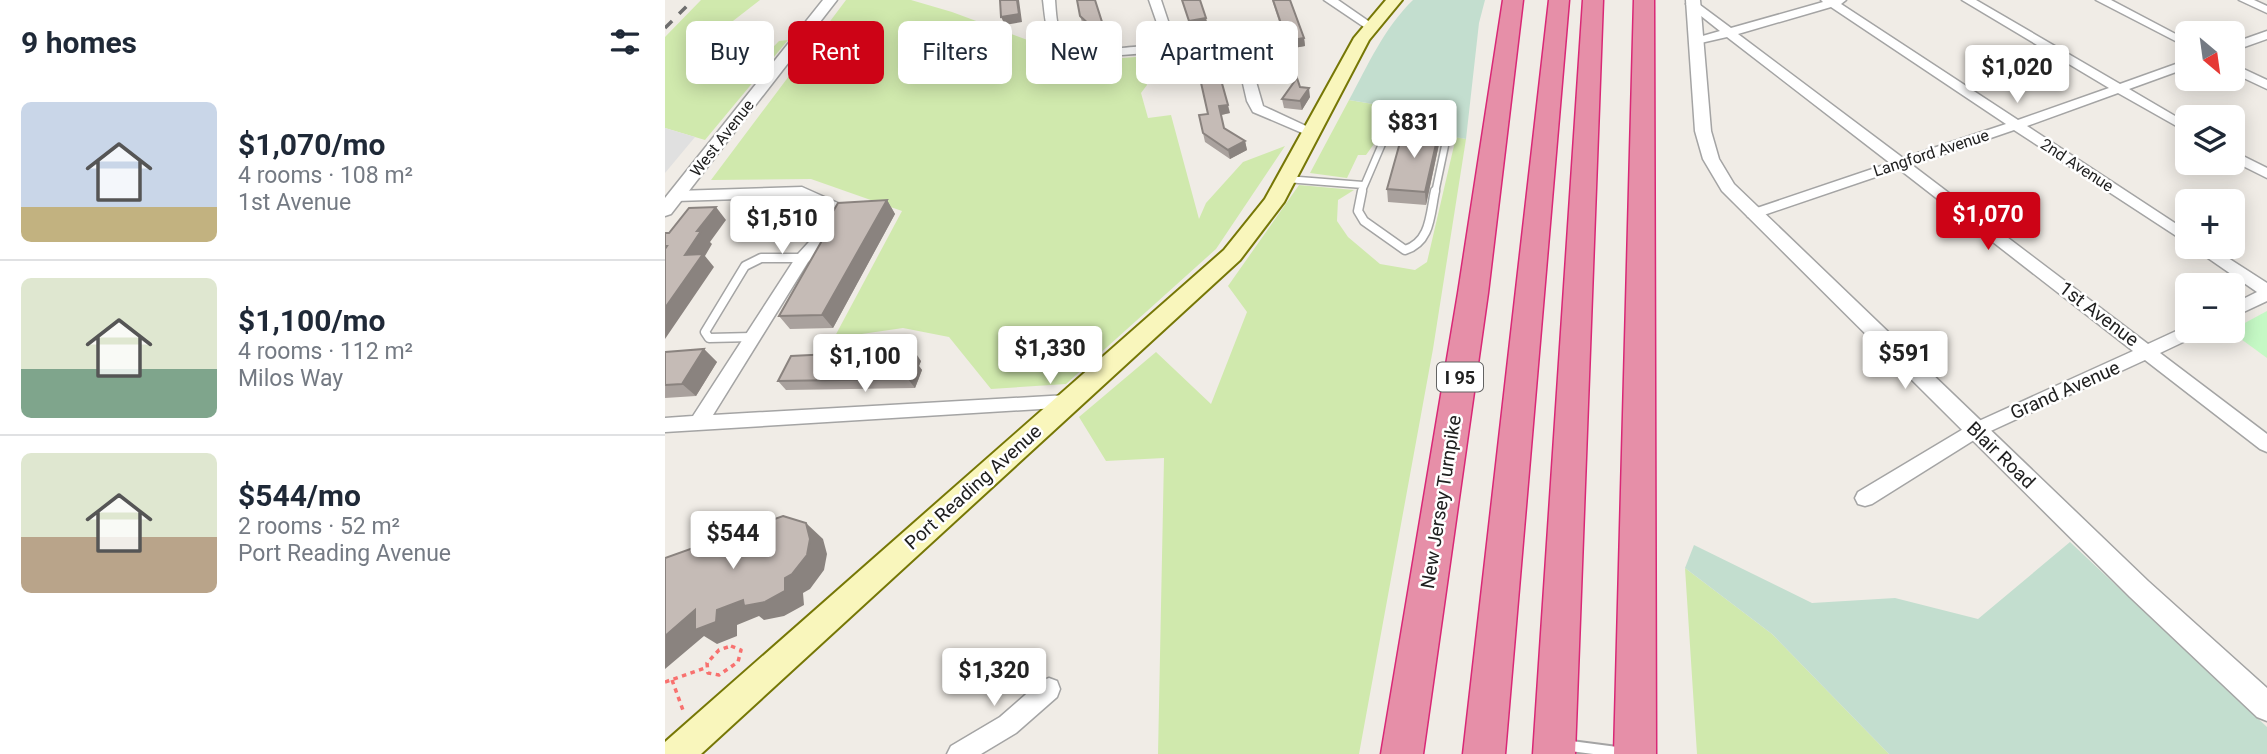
<!DOCTYPE html>
<html lang="en">
<head>
<meta charset="utf-8">
<style>
  :root { --surface:#fff; --page:#f2f2f3; --text:#1f2937; --muted:#747a83; --line:#e0e1e3; --accent:#cd0316 }
  body { margin:0; font-family:Roboto,sans-serif; background:var(--page); color:var(--text); height:100vh; display:flex; flex-direction:column; font-size:26px; white-space:nowrap }
  * { box-sizing:border-box; margin:0 }
  p { font-size:23px; color:var(--muted) }
  .icon { flex:none; width:38px; height:38px; fill:none; stroke:currentColor; stroke-width:2; stroke-linecap:round; stroke-linejoin:round }
  .map { position:relative; flex:1; overflow:hidden }
  .side { display:flex; flex-direction:column; background:var(--surface); width:665px }
  .side>* { flex:none }
  .top-card { position:absolute; left:21px; top:21px; width:665px; height:63px; display:flex; gap:14px }
  .needle { width:46px; rotate:151deg }
  .tools { position:absolute; left:1510px; top:21px; display:grid; gap:14px }
  .tools a { display:grid; place-items:center; width:70px; height:70px; border-radius:10px; background:var(--surface); box-shadow:0 4px 18px #0003; font-size:35px }
  .price { position:absolute; translate:-50% -60px; padding:0 16px; border-radius:7px; background:#fff; color:#222; font-size:23px; line-height:46px; filter:drop-shadow(0 2px 4px #0008) }
  .price::after { content:''; position:absolute; left:50%; top:42px; width:21px; height:16px; margin-left:-10px; background:inherit; clip-path:polygon(0 0,100% 0,50% 100%) }
  .price.on { background:var(--accent); color:#fff }
  ul { padding:0; list-style:none }
  li { display:flex; align-items:center; gap:21px; height:175px; padding:0 21px }
  li+li { border-top:2px solid var(--line) }
  li span { display:grid; place-items:center; flex:none; width:196px; height:140px; border-radius:10px; color:#555 }
  li>.icon { margin-inline-start:auto }
  span .icon { width:84px; height:84px; fill:#fffc; stroke-width:1 }
  li b { font-size:30px }
  h2 { display:flex; justify-content:space-between; align-items:center; height:84px; padding:0 21px; font-size:30px }
  .pill { padding:0 24px; border-radius:10px; background:var(--surface); box-shadow:0 4px 18px #0003; font-size:24px; line-height:63px }
  .pill.on { background:var(--accent); color:#fff }
  main { display:flex; flex:1; min-height:0 }
  .map>svg:first-child { display:block }
</style>
</head>
<body>
<main>
<section class="side">
<h2>9 homes<svg class="icon" aria-label="filters" viewBox="0 0 24 24"><path d="M4 7h16M4 17h16"/><circle cx="9" cy="7" r="2"/><circle cx="15" cy="17" r="2"/></svg></h2>
<ul>
<li><span style="background:linear-gradient(#c9d6e8 75%,#c2b280 0)"><svg class="icon" aria-label="home" viewBox="0 0 24 24"><path d="M3 11l9-7 9 7M6 9v11h12V9"/></svg></span><div><b>$1,070/mo</b><p>4 rooms · 108 m²</p><p>1st Avenue</p></div></li>
<li><span style="background:linear-gradient(#dfe7d0 65%,#7fa58c 0)"><svg class="icon" aria-label="home" viewBox="0 0 24 24"><path d="M3 11l9-7 9 7M6 9v11h12V9"/></svg></span><div><b>$1,100/mo</b><p>4 rooms · 112 m²</p><p>Milos Way</p></div></li>
<li><span style="background:linear-gradient(#dfe7d0 60%,#b9a48a 0)"><svg class="icon" aria-label="home" viewBox="0 0 24 24"><path d="M3 11l9-7 9 7M6 9v11h12V9"/></svg></span><div><b>$544/mo</b><p>2 rooms · 52 m²</p><p>Port Reading Avenue</p></div></li>
</ul>
</section>
<div class="map">
<svg width="1602" height="754" viewBox="0 0 1602 754">
  <rect width="100%" height="100%" fill="#f0ece6"/>
  <path fill="#d0e9ad" d="M36 0H95L37 45 51 57 50 72 91 65 114 41 123 40 40 140 0 128V37Z
    M181 0H246L287 12 419 61 471 57 482 85 476 93 483 118 506 115 534 219 541 203 578 162 620 146 551 249 401 384 326 389 284 337 238 328 169 338 237 211 146 179 46 180Z
    M684 100 726 107 732 127 714 137 701 155H693L682 178 645 173Z
    M791 137 801 139 768 349 694 754H493L499 458 441 461 414 417 491 352 546 404 582 312 563 286 634 185 689 190 673 200 672 221 683 237 715 264 750 270 762 262Z
    M1020 568 1107 634 1224 754H1032Z"/>
  <path fill="#c3decf" d="M748 0H820L814 23 801 139 732 127 726 107 684 100C703 65 719 28 748 0Z
    M1405 542 1602 727V754H1224L1107 634 1020 568 1029 545 1147 603 1230 598 1313 619Z"/>
  <path fill="#c5f9c5" d="M1602 311V358L1565 331Z"/>
  <path fill="#e0e0e0" d="M0 128 30 137 0 173Z"/>
  <g fill="none" stroke-linecap="round" stroke-linejoin="round">
    <g stroke="#a4a4a4" stroke-width="9">
      <path id="service-far2" d="M621 179 698 185
        M696 193 720 137 738 130 776 134 781 141 770 193"/>
    </g>
    <g stroke="#a4a4a4" stroke-width="11">
      <path id="service-far1" d="M697 191 693 211 699 221 740 250C766 242 765 214 770 191
        M88 337 44 338 40 332 80 266 96 258H138"/>
    </g>
    <g stroke="#a4a4a4" stroke-width="14">
      <path id="service" d="M898 745 967 754"/>
    </g>
    <g stroke="#a4a4a4" stroke-width="3">
      <path id="minor" d="M378 0H390C391 12 391 27 398 37 412 57 477 46 499 43L484 0H496L510 42 577 33 598 106 654 132 647 136 642 135 588 112 582 101 568 40C532 45 419 69 392 45 380 34 380 15 378 0Z
        M659 0H673L712 27 702 29Z
        M1156 0H1181L1176 4 1353 120 1444 88 1297 0H1311L1455 84 1522 60V68L1464 89 1522 123V132L1453 93 1362 126 1522 231V243L1349 130 1247 165 1483 344 1522 326V331H1535L1533 335 1495 353 1602 434V452L1595 449 1480 360 1317 435 1207 504 1200 506 1193 504 1190 498 1193 492 1305 425 1468 351 1234 169 1093 217H1083L1081 214 1083 211 1225 163 1062 37 1027 45V39L1055 31 1021 4 1031 2 1066 28 1158 2ZM1166 7 1341 124 1238 158 1073 34Z
        M1431 0H1446L1522 40V47Z
        M1574 0H1589L1602 6V13Z
        M1602 31V39L1568 51V43Z
        M1568 64 1602 80V89L1568 73Z
        M1568 151 1602 168V178L1568 161Z
        M137 187 175 204 177 207C174 229 160 248 143 262L48 415 402 395 408 397 411 402 408 407 0 432V418L28 416 133 254 153 232 162 209 135 197 11 201 4 196 11 191Z
        M1527 247H1546L1602 283V301L1568 317V304L1592 292Z
        M384 678 392 681 395 689 392 697 351 733 316 754H282L286 746 335 717 376 681Z"/>
    </g>
    <g stroke="#a4a4a4" stroke-width="3">
      <path id="tertiary" d="M158 0H172L6 214 0 216V198Z
        M1021 0H1035L1046 131 1054 159 1069 184 1483 581 1602 688V721L1592 717 1465 597 1057 191 1038 159 1030 131Z"/>
    </g>
    <g stroke="#767706" stroke-width="4">
      <path id="secondary" d="M721 0H737L704 40 619 202 575 260 36 754H0V742L559 250 600 199 689 38Z"/>
    </g>
    <g stroke="#d92876" stroke-width="3">
      <path id="motorway" d="M838 0H858L823 293 758 754H716L793 293Z
        M884 0H904L840 754H798Z
        M918 0H938L910 754H868Z
        M969 0H989L991 754H949Z"/>
    </g>
    <path stroke="#f8716f" stroke-width="3.5" stroke-dasharray="4.5 4.5" stroke-linecap="butt" d="M66 646 76 650 73 662 54 675 43 673 42 663 54 650Z
      M7 680 19 713
      M0 682 40 668"/>
    <use href="#service-far2" stroke="#fff" stroke-width="6"/>
    <use href="#service-far1" stroke="#fff" stroke-width="8"/>
    <use href="#service" stroke="#fff" stroke-width="10"/>
    <use href="#minor" fill="#fff" fill-rule="evenodd"/>
    <use href="#tertiary" fill="#fff" fill-rule="evenodd"/>
    <use href="#secondary" fill="#f9f6bc" fill-rule="evenodd"/>
    <use href="#motorway" fill="#e68fa8" fill-rule="evenodd"/>
    <path stroke="#6e6e6e" stroke-width="3.5" stroke-dasharray="10 10" stroke-linecap="butt" d="M0 28 28 0"/>
  </g>
  <path fill="#a9a19d" d="M607 0H625L639 38 640 46 623 49Z
    M415 16 440 31 429 34 418 25Z
    M635 87 645 97 637 110 619 108 617 99Z
    M565 113 556 115 559 128 580 141 582 150 565 159 540 142 534 115Z
    M774 144 761 205 723 202 722 189Z
    M222 200 230 214 168 328 125 329 114 316 160 235 157 230Z
    M39 349 52 362 31 396 0 398V352Z
    M230 353 256 361 254 366 257 370 250 388 121 390 113 381 165 354 174 363 202 362Z"/>
  <path fill="#8a837f" d="M352 0H354L357 22 340 25 336 17Z
    M430 0 440 31 429 34 426 26Z
    M541 18 543 25 525 28 524 21Z
    M639 38 640 46 623 49 622 41Z
    M629 70 631 79 614 82 613 73Z
    M644 88 645 97 637 110 635 101Z
    M563 105 565 113 556 115 554 106Z
    M774 131V144L761 205 760 192Z
    M580 141 582 150 565 159 563 150Z
    M222 200 230 214 168 328 157 315Z
    M51 207 61 220 45 242 47 244 40 256 49 267 0 339V308L20 255 32 231Z
    M39 349 52 362 31 396 17 384Z
    M250 352 256 361 254 366 257 370 250 388 243 379 246 362Z
    M165 354 168 356 175 365 165 364 164 356Z
    M141 523 158 539 162 554 159 570 145 589 138 593 139 605 119 616 99 620 94 616 72 625V636L52 644 39 636 0 669V636L30 610H52L120 578Z"/>
  <path fill="#c5bbb6" stroke="#8a837f" stroke-width="2" d="M335 0H352L354 14 336 17Z
    M412 0H430L437 22 426 26 415 16Z
    M517 0H535L541 18 524 21Z
    M608 0H625L639 38 622 41Z
    M546 44 563 105 554 106 559 128 580 141 563 150 538 133 534 115 543 114 528 47Z
    M621 45 629 70 613 73 605 47Z
    M632 78 635 87 644 88 635 101 617 99Z
    M739 128 774 131 760 192 722 189Z
    M222 200 157 315 114 316 163 230H157L173 203Z
    M51 207 32 231H36L20 255 38 254 0 308V249L2 246H0V233H4L24 208Z
    M39 349 17 384 0 385V352Z
    M227 349 225 354 250 352 246 362 251 361 243 379 113 381 126 356 165 354 164 356H168L165 364 202 362 207 351Z
    M118 516 141 523 145 539 142 555 127 574 120 578V591L100 602 79 606 78 600 52 610 51 622 30 630V610L0 636V558Z"/>
  <g text-anchor="middle" dominant-baseline="central" stroke-width="5" stroke-linejoin="round" paint-order="stroke">
    <g font-size="16" fill="#202020" stroke="#fff">
      <text transform="translate(57 138) rotate(-52)">West Avenue</text>
      <text transform="translate(1266 153) rotate(-18)">Langford Avenue</text>
      <text transform="translate(1412 165) rotate(33)">2nd Avenue</text>
    </g>
    <rect fill="#fff" stroke="#636363" stroke-width="2" x="772" y="362.5" width="46" height="29" rx="5"/>
    <g font-size="18" font-weight="bold" fill="#202020">
      <text x="795" y="377">I 95</text>
    </g>
    <g font-size="19" fill="#202020" stroke="#fff">
      <text transform="translate(1434 314) rotate(37)">1st Avenue</text>
      <text transform="translate(1400 390) rotate(-24)">Grand Avenue</text>
      <text transform="translate(1336 455) rotate(44)">Blair Road</text>
      <text transform="translate(308 487) rotate(-42)">Port Reading Avenue</text>
      <text transform="translate(776 502) rotate(-81)">New Jersey Turnpike</text>
    </g>
  </g>
</svg>
<div class="tools">
<a><svg class="needle" viewBox="-14 -14 28 28"><path d="M0-13l5 13h-10z" fill="#e53935"/><path d="M0 13l5-13h-10z" fill="#747a83"/></svg></a>
<a><svg class="icon" aria-label="layers" viewBox="0 0 24 24"><path d="M12 4l9 5-9 5-9-5zM3 14l9 5 9-5"/></svg></a>
<a>+</a>
<a>−</a>
</div>
<b class="price" style="left:1352px;top:105px">$1,020</b>
<b class="price" style="left:749px;top:160px">$831</b>
<b class="price on" style="left:1323px;top:252px">$1,070</b>
<b class="price" style="left:117px;top:256px">$1,510</b>
<b class="price" style="left:385px;top:386px">$1,330</b>
<b class="price" style="left:1240px;top:391px">$591</b>
<b class="price" style="left:200px;top:394px">$1,100</b>
<b class="price" style="left:68px;top:571px">$544</b>
<b class="price" style="left:329px;top:708px">$1,320</b>
<div class="top-card">
<a class="pill">Buy</a>
<a class="pill on">Rent</a>
<a class="pill">Filters</a>
<a class="pill">New</a>
<a class="pill">Apartment</a>
</div>
</div>
</main>
</body>
</html>
